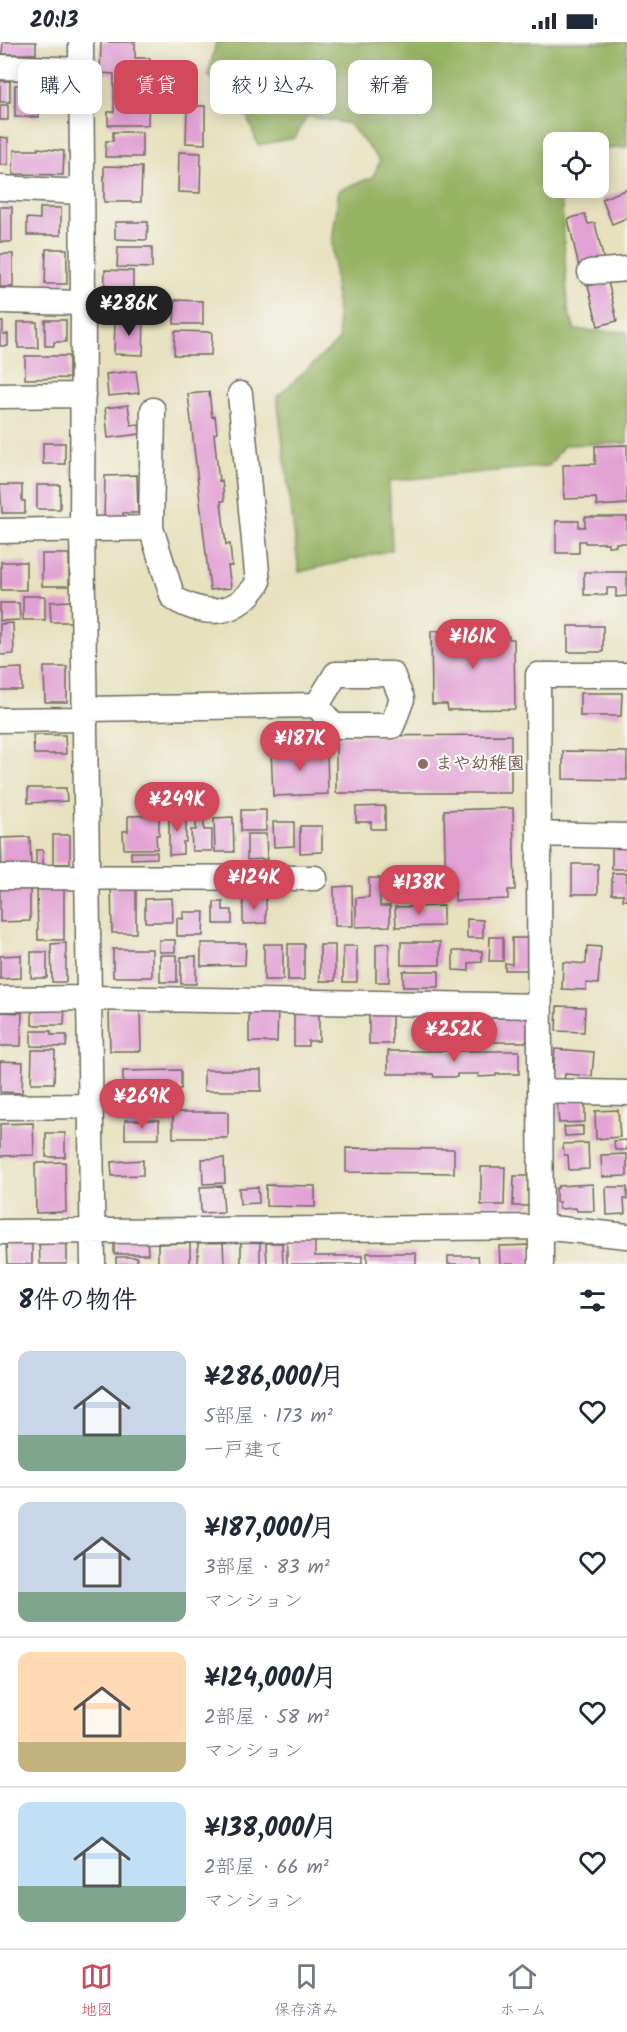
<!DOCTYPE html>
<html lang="ja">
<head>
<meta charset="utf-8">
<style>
  :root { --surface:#fff; --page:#f2f2f3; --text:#1f2937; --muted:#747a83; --line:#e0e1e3; --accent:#d1495b }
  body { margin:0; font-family:Kalam,"Klee One",sans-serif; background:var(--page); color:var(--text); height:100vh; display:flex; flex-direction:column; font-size:22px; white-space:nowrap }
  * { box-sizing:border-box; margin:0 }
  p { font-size:20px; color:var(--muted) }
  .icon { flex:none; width:33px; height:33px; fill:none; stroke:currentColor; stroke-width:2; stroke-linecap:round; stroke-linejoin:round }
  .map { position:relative; height:1222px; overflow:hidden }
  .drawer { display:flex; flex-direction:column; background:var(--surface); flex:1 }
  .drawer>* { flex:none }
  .top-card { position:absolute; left:18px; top:18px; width:591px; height:54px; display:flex; gap:12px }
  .tools { position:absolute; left:543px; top:90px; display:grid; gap:12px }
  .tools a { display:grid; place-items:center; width:66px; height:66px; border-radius:12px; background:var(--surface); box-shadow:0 3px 15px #0003; font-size:30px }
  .price { position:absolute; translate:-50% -51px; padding:0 14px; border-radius:21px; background:var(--accent); color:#fff; font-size:20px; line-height:39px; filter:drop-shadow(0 2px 3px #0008) }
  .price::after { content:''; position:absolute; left:50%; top:36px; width:18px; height:14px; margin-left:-9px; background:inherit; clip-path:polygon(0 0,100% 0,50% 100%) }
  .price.on { background:#222; color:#fff }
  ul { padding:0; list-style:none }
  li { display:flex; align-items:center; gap:18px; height:150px; padding:0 18px }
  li+li { border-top:2px solid var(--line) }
  li span { display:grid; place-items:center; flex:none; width:168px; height:120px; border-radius:12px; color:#555 }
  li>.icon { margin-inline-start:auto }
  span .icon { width:72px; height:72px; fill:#fffc; stroke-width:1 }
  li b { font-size:26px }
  h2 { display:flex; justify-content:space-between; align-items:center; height:72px; padding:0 18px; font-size:26px }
  .tag { padding:0 21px; border-radius:12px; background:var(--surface); box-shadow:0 3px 15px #0003; font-size:21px; line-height:54px }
  .tag.on { background:var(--accent); color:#fff }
  .status { display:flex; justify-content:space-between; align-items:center; height:42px; padding:0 30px; background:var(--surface); direction:ltr }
  .status svg { height:16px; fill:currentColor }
  .tabs { display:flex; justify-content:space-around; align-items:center; height:84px; border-top:2px solid var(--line); background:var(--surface); font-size:16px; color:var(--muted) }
  .tabs a { display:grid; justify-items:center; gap:3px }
  .tabs .on { color:var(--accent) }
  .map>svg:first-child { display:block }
</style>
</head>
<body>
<div class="status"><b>20:13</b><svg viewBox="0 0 49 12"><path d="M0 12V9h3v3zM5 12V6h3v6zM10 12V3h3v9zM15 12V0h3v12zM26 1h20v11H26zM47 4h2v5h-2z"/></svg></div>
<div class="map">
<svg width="627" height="1222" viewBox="0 0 627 1222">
  <rect width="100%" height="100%" fill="#f6f6f2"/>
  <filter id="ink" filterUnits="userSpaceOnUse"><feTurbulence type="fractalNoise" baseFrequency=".0167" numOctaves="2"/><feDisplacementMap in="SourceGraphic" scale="12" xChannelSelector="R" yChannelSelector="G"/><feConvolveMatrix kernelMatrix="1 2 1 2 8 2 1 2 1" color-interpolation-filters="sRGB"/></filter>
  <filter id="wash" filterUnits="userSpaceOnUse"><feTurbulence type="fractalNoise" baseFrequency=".008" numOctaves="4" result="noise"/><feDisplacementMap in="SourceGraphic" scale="24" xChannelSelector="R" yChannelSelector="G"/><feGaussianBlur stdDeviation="1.35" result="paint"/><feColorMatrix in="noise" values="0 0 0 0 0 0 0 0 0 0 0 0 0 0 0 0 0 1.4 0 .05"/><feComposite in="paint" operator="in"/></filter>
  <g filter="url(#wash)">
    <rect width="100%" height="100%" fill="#e7e1be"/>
    <path fill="#96b264" stroke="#606e48" stroke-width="1.5" d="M216 0H627V105L599 108 598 100H554L553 114H549L553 130 554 146H557L562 164 568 269 575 288 627 290V401L564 403 549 424 389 439 392 508 299 530 277 355 339 298 332 200 339 148 373 135 380 119 349 82 307 74 295 96 258 103 242 61 208 34Z"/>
    <g id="blocks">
      <path fill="#e2a1d4" d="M3 0H36V12H2Z
        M101 0H135V16H150L148 83H108V70H114V32L100 31Z
        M0 39H10V60H0Z
        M15 43H39V75H15Z
        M0 63H8V78H0Z
        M187 64H205V102L186 101Z
        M113 90H142V115H105L106 99H113Z
        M0 95 8 96V123H0Z
        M38 106 64 109 63 133 13 132 14 108H38Z
        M179 110 201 111 200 151 178 150Z
        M104 124 142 125 141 160H104Z
        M627 147V176L612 182 602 157Z
        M0 165H12V200H0Z
        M40 166H61V193H27V176L40 177Z
        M585 172 588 182 595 181 604 219 579 225 568 177Z
        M115 180H148L147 198 115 197Z
        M118 205H152V226L117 225Z
        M46 207H67V242H45Z
        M0 212H13V245H0Z
        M105 228 133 229V252H128V268H104Z
        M608 239 617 279 598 284 588 244Z
        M175 258 203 259V282H174Z
        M115 277 144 278 143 313 114 312Z
        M45 278H66V300H54V304H45Z
        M0 280H3V292H8V304H0Z
        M18 280H37L38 306H18Z
        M175 289 212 290 211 313H174Z
        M25 314H69V336L25 337Z
        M136 329 139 351 108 354 106 332Z
        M209 350 212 375 215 374 217 391 214 392 219 439 222 438 224 459H221L226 503 230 502 232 524H228L231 546 210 548 188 352Z
        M128 363 131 383 139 382 140 392 108 396 105 366Z
        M43 401H65V422H43Z
        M627 403V462L597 464 596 456 564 457 563 423 595 422V404Z
        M137 433 138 471H123V479H104L105 434Z
        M0 443H22V459H25V471H2Z
        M37 443H60V467H37Z
        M585 475H627V501H616V504H608V501H585V499H579V511H556V479H579V485H585Z
        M42 512H69V544H42Z
        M1 520H26V548H1Z
        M584 530H627V554L616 555V546H607V553H584Z
        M23 554H45V578H23Z
        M71 559V580H51L50 560Z
        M0 561H19L20 578 0 579Z
        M13 581 14 612 0 613V582Z
        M568 584H603V610H568Z
        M498 587V595L509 594V597H514L515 667 448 668 447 662H432L431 589Z
        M44 625H67V660H45Z
        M22 626V648H0V627Z
        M580 651H622L621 674H580Z
        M33 693H65L66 712H34Z
        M511 693V751H336V694Z
        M327 706 328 752 273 754 271 708Z
        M563 709 627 710V738L563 737Z
        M28 746H66L67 759 28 761Z
        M385 764V787H371V780H356V765Z
        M513 766 515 848H508V857L455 859V850H446L444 768Z
        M241 768H266V789H241Z
        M169 772H186V800H183V812L169 813Z
        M159 773V793H156L157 807H124L123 789H128V774Z
        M204 774V788H212V809H192L191 788H196V775Z
        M233 775 234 810H215L214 776Z
        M273 780H294V804L274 805Z
        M300 784H322V810L300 811Z
        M247 792H266L267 817 247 818Z
        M53 793H70V822H53Z
        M30 795 31 827 2 828 1 796Z
        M612 805H627V827H612Z
        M36 808H43V827H36Z
        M131 810H157V816L131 817Z
        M572 822H598V852H572Z
        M612 831H627V858H623V852H612Z
        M369 836H380V864H390V884L356 885V856L369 855Z
        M136 837V891H112L111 838Z
        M0 843H30V879L0 880Z
        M352 844 353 884H335L334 845Z
        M37 847H64V898H38Z
        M172 856 173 880H145V857Z
        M243 856H266V881L243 882Z
        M214 860H223V868H232V882H214Z
        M443 864V884L396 885 395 865Z
        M183 870H204L203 894H177V876L183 877Z
        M467 877 483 878V896H467Z
        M490 895H503V919H489Z
        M512 896H531V928H505V921L512 922Z
        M159 898H175V910H159Z
        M401 900H440V923H401Z
        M66 901V940H52L51 902Z
        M201 901H246L245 923 201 924Z
        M389 901V940H376V902Z
        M264 902H283V938H264Z
        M288 902H304V938H288Z
        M320 903H335V939H320Z
        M343 904H357V940H343Z
        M587 904 601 905 598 942 586 941V948L562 947 563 920 586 922Z
        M113 907H152V935H113Z
        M453 909H482V920L469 921V929L453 928Z
        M31 910H47V936H31Z
        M21 913V936L0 937V914Z
        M160 913H177V940H160Z
        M196 914V942H181V915Z
        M403 929H439V945H403Z
        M32 962 65 963 64 983H32Z
        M557 964 585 965 584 990 556 989Z
        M421 965H438V997H421Z
        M249 966H278L277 1000H249Z
        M109 967H140L141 1009H110Z
        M0 970 22 971 21 1004H0Z
        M369 970H392V1002H369Z
        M294 972H319V999H308V1004H294Z
        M450 974H477V997H450Z
        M486 976H527V1000H486Z
        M31 989H51V993H67L66 1005 31 1004Z
        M555 1007 594 1010 592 1034 565 1032 564 1039 546 1037 547 1027 553 1028Z
        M32 1008H55L54 1041H31Z
        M388 1009H519V1032H496V1034L478 1035 479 1032H457V1035H434L433 1032H388Z
        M0 1019 23 1020 22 1051 0 1050Z
        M181 1028V1047H123V1029Z
        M204 1028H261V1049H204Z
        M585 1058V1080L559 1081 557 1060Z
        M618 1068 620 1095 596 1097 595 1069Z
        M173 1070H228V1096H173Z
        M125 1078H159V1097H125Z
        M33 1081 34 1113 0 1114V1082Z
        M583 1084V1093L565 1094 564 1085Z
        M46 1091H65V1115H46Z
        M627 1098V1108H615L614 1099Z
        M588 1101 589 1127 569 1128 568 1113H564L563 1102Z
        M346 1106 454 1107V1131L346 1130Z
        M627 1112V1134L602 1135 601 1113Z
        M224 1116 225 1141 203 1142 202 1117Z
        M143 1118V1133L112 1134 111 1120Z
        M65 1120 66 1170 36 1171 35 1121Z
        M481 1125H505L504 1163H481Z
        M514 1134H530V1164H513Z
        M593 1142 594 1169H577L576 1166 559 1167V1160H556V1146H558V1144Z
        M266 1143 315 1144V1165L266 1164Z
        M222 1144 224 1170 201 1171 200 1145Z
        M258 1145 259 1161 240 1162 239 1146Z
        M606 1145H627V1157H624L625 1172 607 1173Z
        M260 1192V1222H241V1193Z
        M147 1195 148 1212H114V1196Z
        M39 1197H67V1222H40Z
        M287 1197H315V1214H362V1222H287Z
        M32 1199V1222H7L6 1200Z
        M198 1199H223L224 1222H198Z
        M190 1201V1222H158V1202Z
        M266 1201H282L283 1222H267Z
        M530 1203 531 1222H500L499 1204Z
        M367 1211H416V1222H367Z
        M448 1214H478L479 1222H448Z
        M116 1215H137V1222H116Z"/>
    </g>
  </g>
  <g filter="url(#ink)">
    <use href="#blocks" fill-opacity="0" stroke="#6d6b5e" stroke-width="1.5"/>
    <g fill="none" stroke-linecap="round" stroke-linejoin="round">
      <g stroke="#6d6b5e" stroke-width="27">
        <path id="minor" d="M81 0 83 261 82 489 93 1222
          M0 25 82 28
          M0 146 82 150
          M590 230 627 227
          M0 259 83 261
          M0 354 83 353
          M151 486 153 368
          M0 489 151 486 173 556C206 575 235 575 258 541L240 352
          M86 667 317 663 336 632H392L402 657 392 684H333L317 663
          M0 678 86 677
          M539 792 627 794
          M0 835 315 836
          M0 957 90 956 539 964
          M540 1049 627 1051
          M0 1065 89 1064
          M0 1190 541 1185 627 1194
          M541 1222 538 633H627"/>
      </g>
      <use href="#minor" stroke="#fff" stroke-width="24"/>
    </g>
  </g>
  <circle fill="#8d6e63" stroke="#f6f6f2" stroke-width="2" cx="423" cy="722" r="6"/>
  <g text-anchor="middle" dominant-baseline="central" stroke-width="4.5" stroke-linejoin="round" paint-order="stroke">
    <g font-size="18" font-weight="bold" fill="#785e54" stroke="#f6f6f2" text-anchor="start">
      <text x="435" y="722">まや幼稚園</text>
    </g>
  </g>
</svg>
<div class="tools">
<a><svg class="icon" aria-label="locate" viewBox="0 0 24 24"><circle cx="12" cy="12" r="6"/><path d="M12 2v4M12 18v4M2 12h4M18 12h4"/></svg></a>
</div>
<b class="price on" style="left:129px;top:295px">¥286K</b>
<b class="price" style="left:473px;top:628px">¥161K</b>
<b class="price" style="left:300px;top:730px">¥187K</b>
<b class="price" style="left:177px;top:791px">¥249K</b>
<b class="price" style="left:254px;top:869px">¥124K</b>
<b class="price" style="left:419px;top:874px">¥138K</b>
<b class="price" style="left:454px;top:1021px">¥252K</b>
<b class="price" style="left:142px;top:1088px">¥269K</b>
<div class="top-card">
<a class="tag">購入</a>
<a class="tag on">賃貸</a>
<a class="tag">絞り込み</a>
<a class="tag">新着</a>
</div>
</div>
<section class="drawer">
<h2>8件の物件<svg class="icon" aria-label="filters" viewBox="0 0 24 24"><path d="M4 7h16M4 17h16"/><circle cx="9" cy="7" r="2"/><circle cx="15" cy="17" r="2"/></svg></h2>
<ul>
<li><span style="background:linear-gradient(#c9d6e8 70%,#7fa58c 0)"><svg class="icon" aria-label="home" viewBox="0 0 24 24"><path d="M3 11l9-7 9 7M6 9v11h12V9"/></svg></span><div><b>¥286,000/月</b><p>5部屋 · 173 m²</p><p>一戸建て</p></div><svg class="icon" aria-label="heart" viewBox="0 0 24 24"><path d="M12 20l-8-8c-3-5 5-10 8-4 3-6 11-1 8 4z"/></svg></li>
<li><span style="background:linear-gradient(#c9d6e8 75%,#7fa58c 0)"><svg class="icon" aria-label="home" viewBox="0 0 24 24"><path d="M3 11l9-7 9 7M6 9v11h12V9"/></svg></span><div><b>¥187,000/月</b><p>3部屋 · 83 m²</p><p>マンション</p></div><svg class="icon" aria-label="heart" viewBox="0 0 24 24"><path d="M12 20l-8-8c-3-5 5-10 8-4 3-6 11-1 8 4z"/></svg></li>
<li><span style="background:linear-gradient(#ffd9b3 75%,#c2b280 0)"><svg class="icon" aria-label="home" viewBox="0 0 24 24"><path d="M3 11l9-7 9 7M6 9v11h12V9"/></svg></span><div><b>¥124,000/月</b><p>2部屋 · 58 m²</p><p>マンション</p></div><svg class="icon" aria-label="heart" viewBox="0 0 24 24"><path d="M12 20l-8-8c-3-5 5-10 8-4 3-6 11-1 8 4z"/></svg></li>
<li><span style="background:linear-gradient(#bfe0f5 70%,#7fa58c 0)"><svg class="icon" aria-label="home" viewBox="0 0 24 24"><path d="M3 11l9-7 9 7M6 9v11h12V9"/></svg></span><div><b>¥138,000/月</b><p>2部屋 · 66 m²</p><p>マンション</p></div><svg class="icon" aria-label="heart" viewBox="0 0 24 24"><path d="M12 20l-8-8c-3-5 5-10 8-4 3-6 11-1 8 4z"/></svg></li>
</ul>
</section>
<nav class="tabs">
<a class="on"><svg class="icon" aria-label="map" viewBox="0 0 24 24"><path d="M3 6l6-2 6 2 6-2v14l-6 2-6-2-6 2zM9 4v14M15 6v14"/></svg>地図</a>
<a><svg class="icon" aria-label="saved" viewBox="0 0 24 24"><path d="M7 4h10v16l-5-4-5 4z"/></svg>保存済み</a>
<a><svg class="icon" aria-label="home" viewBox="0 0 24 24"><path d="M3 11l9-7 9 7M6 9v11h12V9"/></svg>ホーム</a>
</nav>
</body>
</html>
